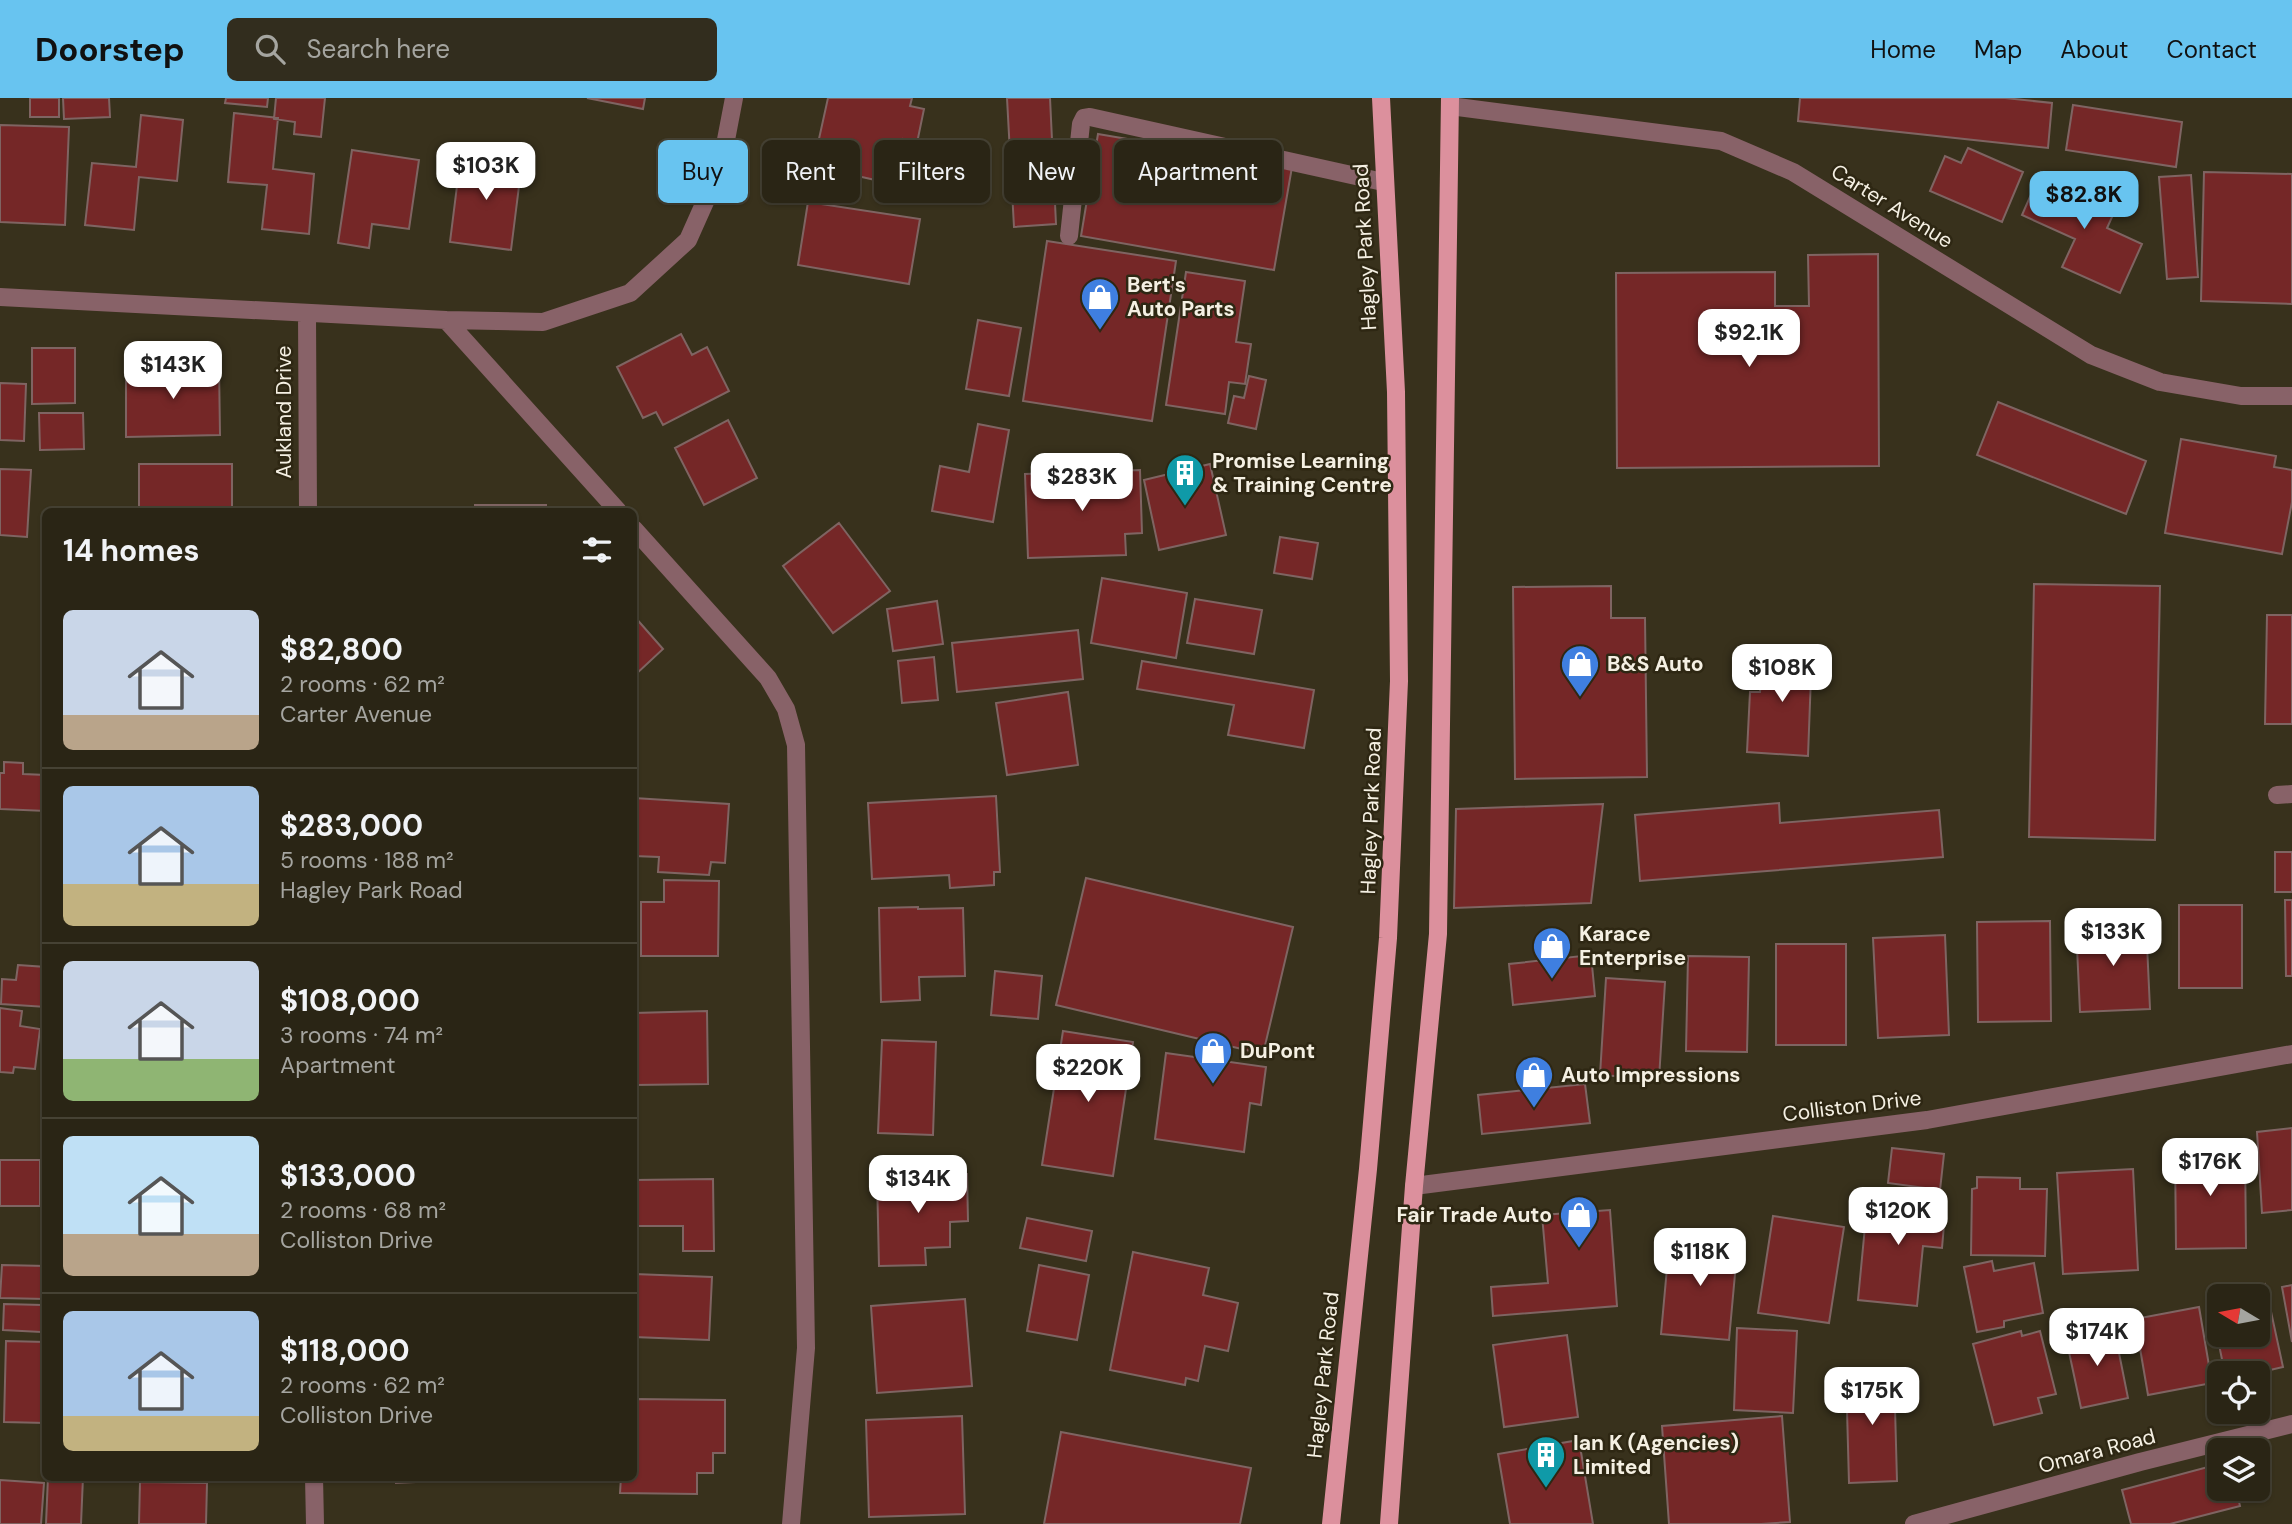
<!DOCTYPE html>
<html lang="en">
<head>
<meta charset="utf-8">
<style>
  :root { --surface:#2a2515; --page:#322d1e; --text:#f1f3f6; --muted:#a5a5a0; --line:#464234; --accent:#68c4f0 }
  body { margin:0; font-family:"DM Sans",sans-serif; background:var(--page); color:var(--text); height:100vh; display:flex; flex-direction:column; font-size:26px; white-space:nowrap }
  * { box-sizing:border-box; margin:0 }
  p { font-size:23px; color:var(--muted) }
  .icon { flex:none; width:38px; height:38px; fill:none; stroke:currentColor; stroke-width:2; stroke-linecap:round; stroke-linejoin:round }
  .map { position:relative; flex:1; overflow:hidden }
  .details { position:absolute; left:42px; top:410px; width:595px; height:973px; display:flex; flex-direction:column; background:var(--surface); border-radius:10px; box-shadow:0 2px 5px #0004,0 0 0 2px var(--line) }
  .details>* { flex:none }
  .guide { position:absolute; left:658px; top:42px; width:665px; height:63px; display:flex; gap:14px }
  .needle { width:46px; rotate:280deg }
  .controls { position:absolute; left:2207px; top:1186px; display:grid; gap:14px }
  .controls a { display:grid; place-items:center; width:63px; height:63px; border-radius:10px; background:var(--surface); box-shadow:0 2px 5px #0004,0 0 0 2px var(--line); font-size:35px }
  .price { position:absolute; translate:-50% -60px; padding:0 16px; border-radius:14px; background:#fff; color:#222; font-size:23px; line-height:46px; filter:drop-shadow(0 2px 4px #0008) }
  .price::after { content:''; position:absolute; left:50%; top:42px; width:21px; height:16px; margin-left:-10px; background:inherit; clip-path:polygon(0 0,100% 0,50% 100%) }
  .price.current { background:var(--accent); color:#111 }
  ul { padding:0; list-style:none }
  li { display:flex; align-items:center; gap:21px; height:175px; padding:0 21px }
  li+li { border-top:2px solid var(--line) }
  li span { display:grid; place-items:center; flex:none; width:196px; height:140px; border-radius:10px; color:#555 }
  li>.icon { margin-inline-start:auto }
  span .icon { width:84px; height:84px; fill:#fffc; stroke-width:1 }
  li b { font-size:30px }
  h2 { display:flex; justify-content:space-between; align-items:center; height:84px; padding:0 21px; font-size:30px }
  .tag { padding:0 24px; border-radius:10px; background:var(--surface); box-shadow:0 2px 5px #0004,0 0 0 2px var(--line); font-size:24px; line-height:63px }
  .tag.current { background:var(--accent); color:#111 }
  header { display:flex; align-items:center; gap:42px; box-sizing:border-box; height:98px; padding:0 35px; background:var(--accent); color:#111 }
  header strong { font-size:33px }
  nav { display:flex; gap:38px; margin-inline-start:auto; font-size:24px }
  .search { width:490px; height:63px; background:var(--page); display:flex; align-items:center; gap:18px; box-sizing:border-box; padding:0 24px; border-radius:10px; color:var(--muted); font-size:26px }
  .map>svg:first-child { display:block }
</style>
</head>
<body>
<header>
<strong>Doorstep</strong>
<div class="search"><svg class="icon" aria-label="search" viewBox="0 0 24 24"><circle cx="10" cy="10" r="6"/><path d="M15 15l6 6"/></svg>Search here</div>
<nav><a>Home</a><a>Map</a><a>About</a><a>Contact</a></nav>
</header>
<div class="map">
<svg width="2292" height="1426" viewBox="0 0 2292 1426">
  <rect width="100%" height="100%" fill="#38311c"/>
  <path fill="#752727" stroke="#7f6462" stroke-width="2" fill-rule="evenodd" d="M30 0H59V19H30Z
    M63 0H109L110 19 64 21Z
    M226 0H268L267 9 225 5Z
    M276 0H325L321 39 294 36 295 24 274 21Z
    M587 0H645L643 11Z
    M828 0H912L910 8 924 11 917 45 903 41 893 86 813 68Z
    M1007 0H1050L1056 126 1014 129Z
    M1800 0H2005L2052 5 2048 50 1798 23Z
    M2073 7 2182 24 2176 69 2066 52Z
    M234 15 278 20 273 71 314 76 309 136 262 131 267 87 228 84Z
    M141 17 183 22 177 83 139 79 134 132 85 127 92 65 136 69Z
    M0 27 69 29 65 127 0 124Z
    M1098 36 1292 69 1274 172 1081 138Z
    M1968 50 2023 74 2002 124 1930 93 1945 58 1961 65Z
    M352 52 419 62 409 131 372 126 369 150 338 145Z
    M461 56 522 64 511 152 450 144Z
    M2041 74 2117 108 2107 130 2142 146 2120 195 2062 169 2075 141 2022 117Z
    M2204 74 2292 76V206L2201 203Z
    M2191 77 2198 179 2167 181 2159 79Z
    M808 104 920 121 909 186 798 167Z
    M1047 143 1176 163 1152 323 1023 303Z
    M1878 156 1879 368 1617 370 1616 175 1775 174V208H1809L1808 157Z
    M1186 174 1245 183 1236 244 1251 246 1245 286 1229 284 1225 316 1166 307Z
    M978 222 1021 230 1009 298 966 291Z
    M681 236 692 257 707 249 729 293 663 327 656 314 643 320 617 269Z
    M32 250H75V305L32 306Z
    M219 267 220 337 126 339V269Z
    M1249 278 1266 282 1256 331 1228 325 1234 298 1244 300Z
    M0 285 26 286 24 343 0 342Z
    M1998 304 2146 363 2126 416 1977 357Z
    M39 315H83L84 351 40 352Z
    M728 322 757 380 704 407 675 350Z
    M978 326 1009 332 993 424 932 413 940 368 969 374Z
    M2181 341 2276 358 2274 369 2292 372V404L2282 456 2165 435Z
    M139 366H232V413H139Z
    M1210 366 1226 437 1159 452 1144 382Z
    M0 371 31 372 27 439 0 437Z
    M1140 372 1142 435 1125 436 1126 457 1028 460 1025 376Z
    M475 407H546V413H475Z
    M839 425 890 493 833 535 783 468Z
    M1280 439 1318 445 1312 481 1274 475Z
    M1102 480 1187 495 1176 560 1091 545Z
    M2034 486 2160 488 2155 742 2029 739Z
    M1611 488V520H1645L1647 679 1515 681 1513 489Z
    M1195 501 1262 512 1254 556 1187 545Z
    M937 503 943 546 893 553 887 511Z
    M2267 517H2292V626H2265Z
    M634 518 663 551 634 578Z
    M1078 532 1083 581 957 594 952 545Z
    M1764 550 1812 551 1808 658 1747 654 1750 594H1760Z
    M934 559 938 602 902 605 898 563Z
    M1142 563 1314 592 1304 650 1228 637 1234 607 1137 591Z
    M1068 594 1078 667 1007 677 996 605Z
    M4 664 23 665V676L46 677V713L0 711V675H4Z
    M996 698 1000 774H994V787L950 790 949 777 872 781 868 705Z
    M634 700 729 706 725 765 711 764 709 777 658 774 659 759 634 758Z
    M1779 705 1780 725 1939 712 1943 759 1640 783 1635 717Z
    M1603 706 1591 805 1454 810 1456 711Z
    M2275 754H2292V794H2275Z
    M1086 780 1293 829 1263 956 1056 907Z
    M664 782 719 783 718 858H641V804H664Z
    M2285 802H2292V878H2286Z
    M2179 807H2242V890H2179Z
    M918 809V811L963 810 965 878 919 879 920 902 881 904 879 810Z
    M2050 823 2051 923 1978 924 1977 824Z
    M2146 825 2150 911 2080 914 2076 828Z
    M1945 837 1949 937 1878 940 1873 840Z
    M1776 846H1846V947H1776Z
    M1591 857 1595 898 1513 907 1509 866Z
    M1688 858 1749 859 1747 954 1686 953Z
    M18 867 46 869V909L1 906 2 881 16 882Z
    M995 873 1042 878 1038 921 991 917Z
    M1606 880 1665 884 1659 981 1600 977Z
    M0 910 22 913 20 928 40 931 35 971 14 969 13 975 0 974Z
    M707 913 708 986 634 987V915Z
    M1063 933 1133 944 1113 1078 1042 1067Z
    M882 942 936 944 933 1037 878 1035Z
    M1166 955 1266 969 1261 1007 1250 1005 1244 1054 1155 1041Z
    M1585 986 1590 1025 1482 1036 1478 997Z
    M2292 1030V1112L2262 1115 2257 1034Z
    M2245 1049 2246 1150 2176 1151 2175 1050Z
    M1892 1050 1944 1056 1940 1092 1888 1085Z
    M0 1062H40V1108H0Z
    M2133 1071 2138 1172 2063 1176 2057 1075Z
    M967 1076 968 1123 950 1124V1149L925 1150 926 1167 879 1168 877 1079Z
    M1977 1079 2020 1080V1091H2047L2045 1158 1971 1157 1972 1091 1977 1090Z
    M713 1081 714 1153H683V1128H634V1082Z
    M1868 1097 1946 1104 1942 1150 1923 1148 1917 1208 1858 1202Z
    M1610 1112 1617 1208 1493 1218 1491 1189 1548 1185 1542 1117Z
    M1773 1118 1844 1129 1829 1225 1758 1215Z
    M1027 1120 1092 1133 1086 1163 1020 1150Z
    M1670 1137 1738 1143 1729 1242 1661 1236Z
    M1133 1154 1209 1170 1203 1197 1238 1205 1228 1253 1205 1248 1198 1283 1186 1280 1185 1287 1110 1272Z
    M1992 1163 1994 1173 2034 1165 2043 1215 2004 1223V1229L1977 1234 1964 1169Z
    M2 1167 46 1168V1201L0 1200Z
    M1039 1167 1089 1177 1077 1242 1027 1233Z
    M634 1176 712 1179 709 1242 634 1239Z
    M2265 1186 2283 1269 2253 1276H2225L2209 1198ZM2219 1199H2258V1237H2219Z
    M2292 1187V1244L2282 1189Z
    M965 1201 972 1288 877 1295 871 1208Z
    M4 1206 42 1207 41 1234 3 1232Z
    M2199 1209 2212 1285 2148 1297 2135 1221Z
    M1737 1230 1797 1233 1793 1315 1734 1312Z
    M2114 1230 2128 1300 2081 1310 2066 1240Z
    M2021 1233 2022 1238 2040 1233 2056 1296 2038 1300 2042 1315 1994 1327 1973 1246Z
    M1567 1237 1578 1319 1504 1329 1493 1247Z
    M6 1243 46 1244V1325L4 1324Z
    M1894 1273 1897 1383 1849 1385 1846 1275Z
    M634 1301 725 1302V1355H713V1375H697V1396L620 1395 621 1379H634Z
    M962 1318 965 1416 869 1419 866 1322Z
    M1782 1318 1790 1424 1761 1426H1669L1662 1328Z
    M1061 1334 1251 1370 1240 1426H1044Z
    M1579 1342 1593 1426H1510L1498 1356Z
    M2219 1366V1391H2236L2240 1408 2170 1426H2131L2122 1392Z
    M48 1379H83L81 1426H46Z
    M396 1379H457V1382L396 1385Z
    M0 1382 44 1385 41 1426H0Z
    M140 1384 207 1385 206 1426H139Z"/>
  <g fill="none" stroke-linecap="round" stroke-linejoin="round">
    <path stroke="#886268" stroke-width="18" d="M1069 138 1081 26 1084 20 1090 19 1383 84"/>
    <path stroke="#886268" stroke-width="18" d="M1450 8 1721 43 1793 74 2091 257 2160 284 2241 298H2292
      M0 199 446 222 543 224 630 195 688 142 721 68 734 0
      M307 215 308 413
      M446 222 618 413
      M634 431 768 580 786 611 796 647 806 1250 791 1426
      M2277 697 2292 696
      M1414 1088 1927 1022 2292 956
      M314 1379 315 1426"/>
    <path stroke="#886268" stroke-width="18" d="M1914 1426 2140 1364 2292 1326"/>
    <path stroke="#dc909d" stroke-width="18" d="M1331 1426 1368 1071 1388 840 1399 583 1396 294 1381 0
      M1389 1426 1414 1088 1438 836 1450 0"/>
  </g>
  <defs>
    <g id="shop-pin" transform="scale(2.0125)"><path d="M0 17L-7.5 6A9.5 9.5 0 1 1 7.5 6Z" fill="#3f7fe0" stroke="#2e2713"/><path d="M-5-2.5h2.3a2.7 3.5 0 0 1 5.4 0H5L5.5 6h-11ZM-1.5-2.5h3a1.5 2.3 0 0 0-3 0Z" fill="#fff"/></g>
    <g id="building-pin" transform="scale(2.0125)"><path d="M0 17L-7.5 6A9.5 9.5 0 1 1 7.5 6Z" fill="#0f9aa8" stroke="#2e2713"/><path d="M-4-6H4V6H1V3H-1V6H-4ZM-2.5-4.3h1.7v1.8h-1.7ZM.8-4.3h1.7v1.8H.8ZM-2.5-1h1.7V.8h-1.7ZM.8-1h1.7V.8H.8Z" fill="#fff"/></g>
  </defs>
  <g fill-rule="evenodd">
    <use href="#shop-pin" x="1100" y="199"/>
    <use href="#building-pin" x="1185" y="375"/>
    <use href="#shop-pin" x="1580" y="566"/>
    <use href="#shop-pin" x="1552" y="848"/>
    <use href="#shop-pin" x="1213" y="953"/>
    <use href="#shop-pin" x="1534" y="977"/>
    <use href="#shop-pin" x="1579" y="1117"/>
    <use href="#building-pin" x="1546" y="1357"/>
  </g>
  <g text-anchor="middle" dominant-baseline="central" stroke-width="5" stroke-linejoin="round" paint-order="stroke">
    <g font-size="21" fill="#f5f0e3" stroke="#2e2713">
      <text transform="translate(1892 108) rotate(32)">Carter Avenue</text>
      <text transform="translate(1365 149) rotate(-93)">Hagley Park Road</text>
      <text transform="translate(284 314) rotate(-90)">Aukland Drive</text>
      <text transform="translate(1371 713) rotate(-88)">Hagley Park Road</text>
      <text transform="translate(1852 1008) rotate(-7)">Colliston Drive</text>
      <text transform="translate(1323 1277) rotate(-84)">Hagley Park Road</text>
      <text transform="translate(2097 1353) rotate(-15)">Omara Road</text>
    </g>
    <g font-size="21" font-weight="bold" fill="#f5f0e3" stroke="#2e2713" text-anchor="start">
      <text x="1127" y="187">Bert's<tspan x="1127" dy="24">Auto Parts</tspan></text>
      <text x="1212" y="363">Promise Learning<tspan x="1212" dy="24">&amp; Training Centre</tspan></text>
      <text x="1607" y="566">B&amp;S Auto</text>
      <text x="1579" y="836">Karace<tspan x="1579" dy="24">Enterprise</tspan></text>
      <text x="1240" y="953">DuPont</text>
      <text x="1561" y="977">Auto Impressions</text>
      <text x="1552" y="1117" text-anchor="end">Fair Trade Auto</text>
      <text x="1573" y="1345">Ian K (Agencies)<tspan x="1573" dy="24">Limited</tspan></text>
    </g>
  </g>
</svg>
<div class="controls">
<a><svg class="needle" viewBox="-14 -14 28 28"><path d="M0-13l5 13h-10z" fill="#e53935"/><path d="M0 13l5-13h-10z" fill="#a5a5a0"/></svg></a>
<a><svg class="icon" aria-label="locate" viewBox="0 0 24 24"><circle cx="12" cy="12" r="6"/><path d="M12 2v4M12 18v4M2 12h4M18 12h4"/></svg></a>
<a><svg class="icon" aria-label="layers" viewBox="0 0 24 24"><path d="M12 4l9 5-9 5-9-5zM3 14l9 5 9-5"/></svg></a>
</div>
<b class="price" style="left:486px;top:104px">$103K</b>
<b class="price current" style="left:2084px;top:133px">$82.8K</b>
<b class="price" style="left:1749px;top:271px">$92.1K</b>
<b class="price" style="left:173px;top:303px">$143K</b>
<b class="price" style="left:1082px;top:415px">$283K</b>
<b class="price" style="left:1782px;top:606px">$108K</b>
<b class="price" style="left:2113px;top:870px">$133K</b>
<b class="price" style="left:1088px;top:1006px">$220K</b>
<b class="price" style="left:2210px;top:1100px">$176K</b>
<b class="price" style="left:918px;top:1117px">$134K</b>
<b class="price" style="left:1898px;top:1149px">$120K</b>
<b class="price" style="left:1700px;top:1190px">$118K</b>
<b class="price" style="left:2097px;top:1270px">$174K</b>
<b class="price" style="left:1872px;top:1329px">$175K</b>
<div class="guide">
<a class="tag current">Buy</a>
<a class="tag">Rent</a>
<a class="tag">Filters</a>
<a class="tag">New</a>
<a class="tag">Apartment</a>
</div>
<section class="details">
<h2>14 homes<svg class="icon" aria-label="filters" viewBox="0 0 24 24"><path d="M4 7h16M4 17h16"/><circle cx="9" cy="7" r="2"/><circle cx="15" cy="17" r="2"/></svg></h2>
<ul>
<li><span style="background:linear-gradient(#c9d6e8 75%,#b9a48a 0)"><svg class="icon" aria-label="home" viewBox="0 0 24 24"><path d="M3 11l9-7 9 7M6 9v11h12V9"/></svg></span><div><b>$82,800</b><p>2 rooms · 62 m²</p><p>Carter Avenue</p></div></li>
<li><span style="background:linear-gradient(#a9c7e8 70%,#c2b280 0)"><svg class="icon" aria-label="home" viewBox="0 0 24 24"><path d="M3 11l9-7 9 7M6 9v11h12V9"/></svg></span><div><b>$283,000</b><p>5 rooms · 188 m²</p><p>Hagley Park Road</p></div></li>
<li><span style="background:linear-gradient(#c9d6e8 70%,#8fb573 0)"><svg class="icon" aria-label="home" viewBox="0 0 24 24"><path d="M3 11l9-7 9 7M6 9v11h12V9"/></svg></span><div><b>$108,000</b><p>3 rooms · 74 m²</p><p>Apartment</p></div></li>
<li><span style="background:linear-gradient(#bfe0f5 70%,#b9a48a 0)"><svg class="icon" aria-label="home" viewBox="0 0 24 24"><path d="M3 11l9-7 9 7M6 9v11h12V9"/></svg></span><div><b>$133,000</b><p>2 rooms · 68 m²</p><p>Colliston Drive</p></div></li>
<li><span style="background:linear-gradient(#a9c7e8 75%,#c2b280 0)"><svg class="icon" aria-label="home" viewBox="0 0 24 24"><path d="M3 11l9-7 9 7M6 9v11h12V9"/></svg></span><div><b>$118,000</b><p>2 rooms · 62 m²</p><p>Colliston Drive</p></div></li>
</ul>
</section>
</div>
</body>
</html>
